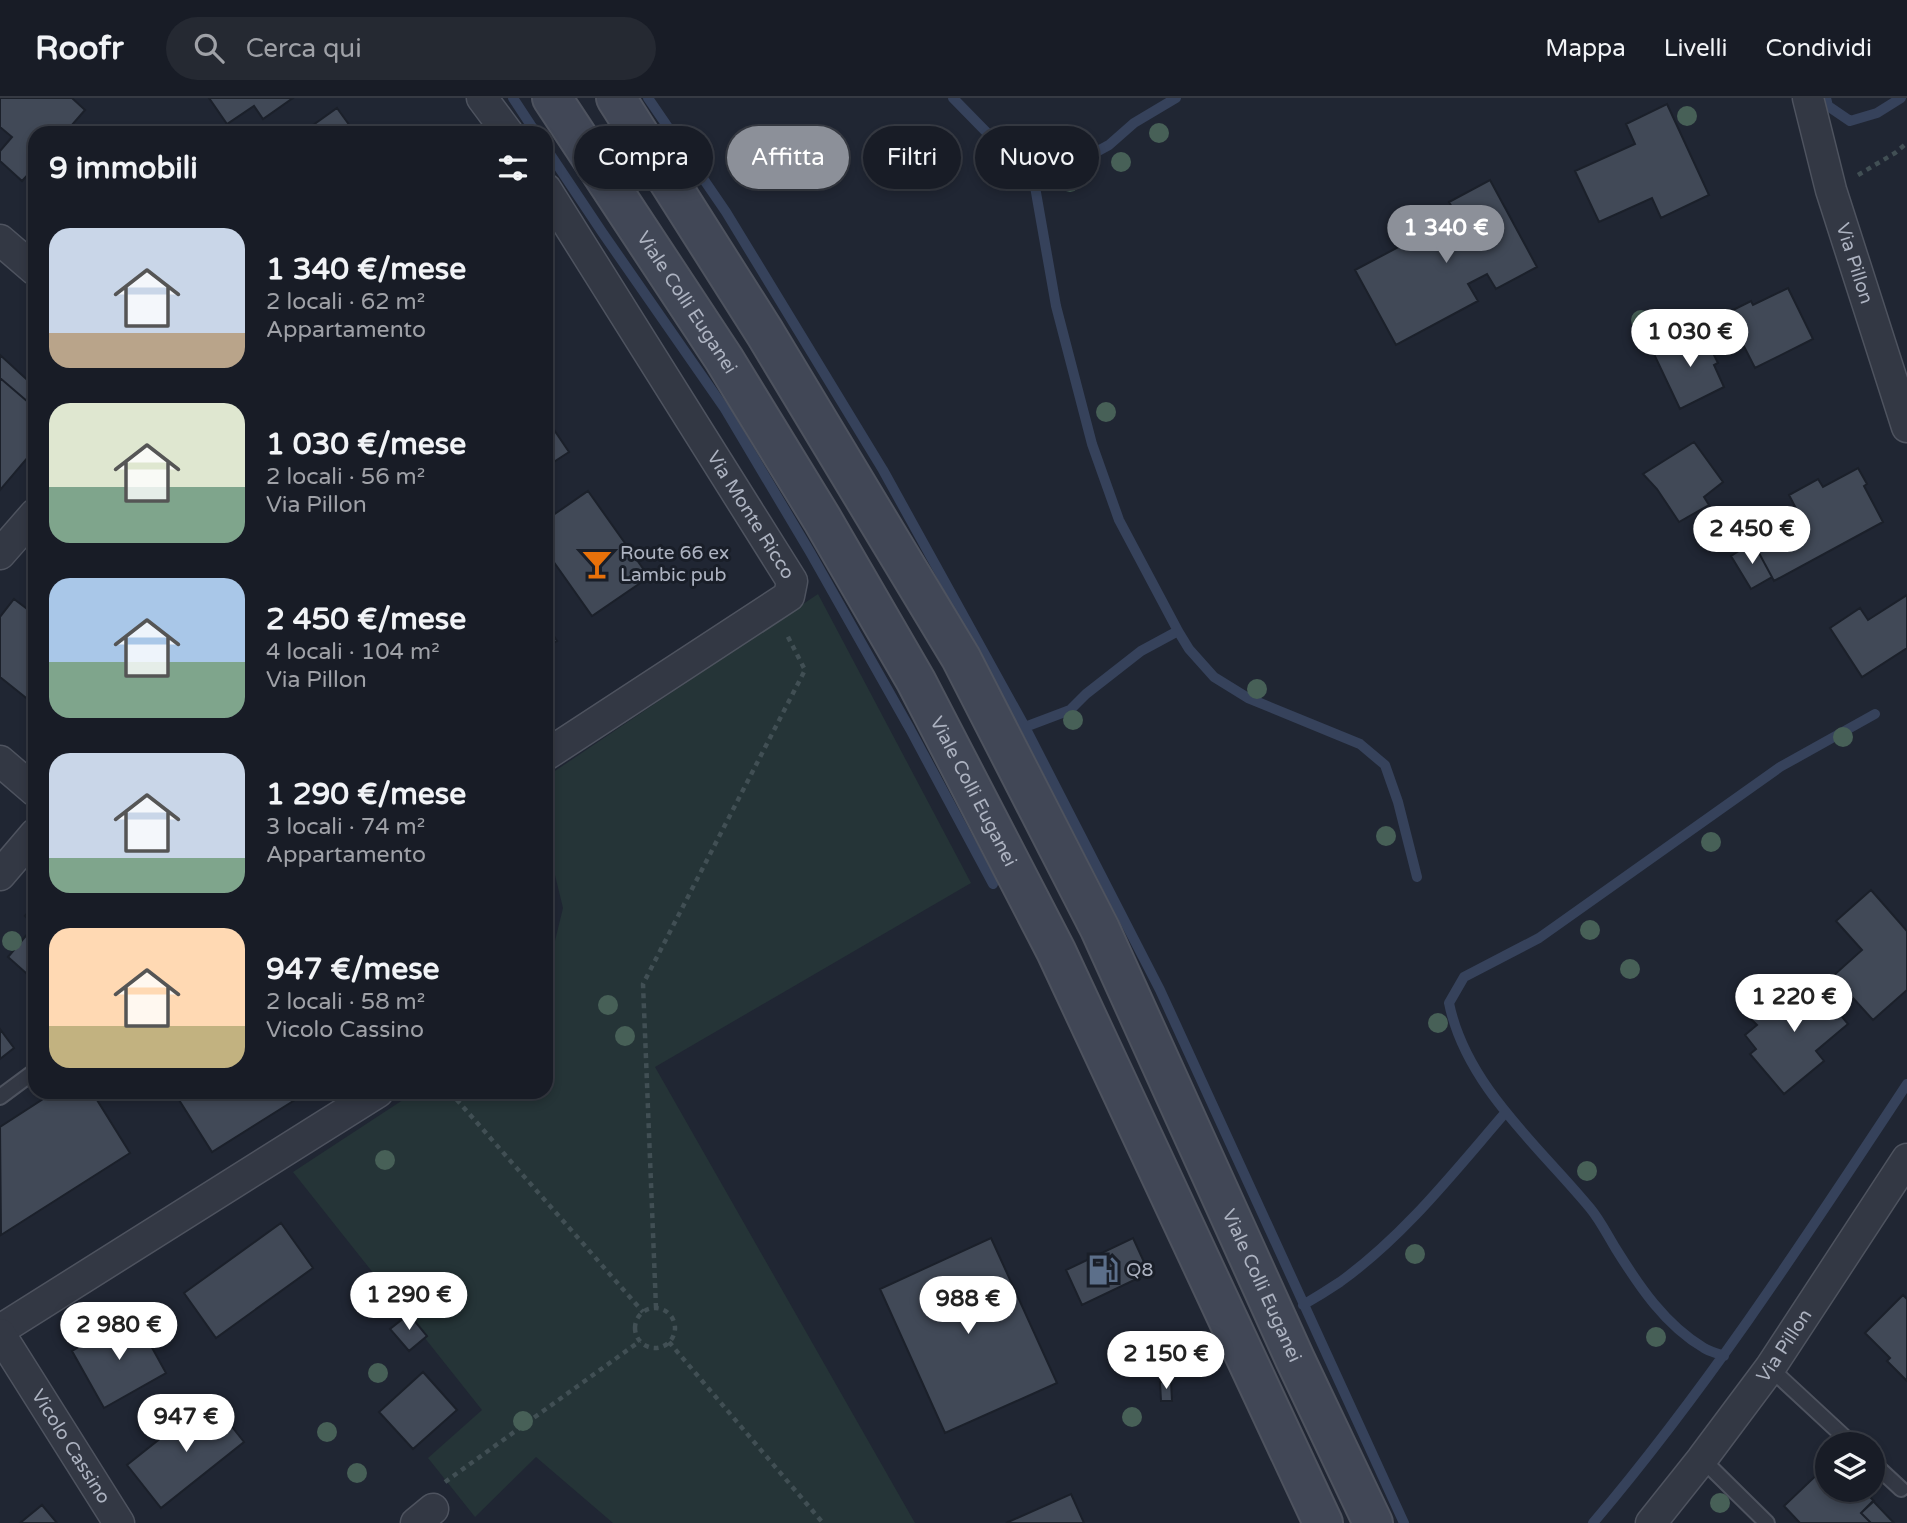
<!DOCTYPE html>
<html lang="it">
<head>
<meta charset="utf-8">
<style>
  :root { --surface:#181c26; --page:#252932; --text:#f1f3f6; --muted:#9fa1a7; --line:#363a43; --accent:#8c9099 }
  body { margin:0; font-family:"Varela Round",sans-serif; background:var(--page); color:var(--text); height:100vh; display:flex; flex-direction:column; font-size:26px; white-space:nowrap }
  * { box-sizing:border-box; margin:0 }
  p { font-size:23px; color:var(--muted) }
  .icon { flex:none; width:38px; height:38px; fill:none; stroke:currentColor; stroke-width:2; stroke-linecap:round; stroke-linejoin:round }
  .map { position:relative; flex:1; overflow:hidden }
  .side { position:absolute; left:28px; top:28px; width:525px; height:973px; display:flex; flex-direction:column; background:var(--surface); border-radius:21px; box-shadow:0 4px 10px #0003,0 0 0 2px var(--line) }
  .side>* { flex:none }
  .banner { position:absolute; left:574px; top:28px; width:665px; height:63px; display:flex; gap:14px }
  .fabs { position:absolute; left:1815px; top:1334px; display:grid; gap:14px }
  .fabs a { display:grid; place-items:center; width:70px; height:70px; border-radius:50%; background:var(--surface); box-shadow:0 4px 10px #0003,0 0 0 2px var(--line); font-size:35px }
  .price { position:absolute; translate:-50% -60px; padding:0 16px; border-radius:24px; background:#fff; color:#222; font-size:23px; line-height:46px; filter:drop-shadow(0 2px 4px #0008) }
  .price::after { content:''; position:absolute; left:50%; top:42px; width:21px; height:16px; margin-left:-10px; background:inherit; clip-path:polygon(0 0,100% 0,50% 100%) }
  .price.current { background:var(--accent); color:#fff }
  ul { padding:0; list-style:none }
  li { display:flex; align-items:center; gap:21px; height:175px; padding:0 21px }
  li span { display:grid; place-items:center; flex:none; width:196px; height:140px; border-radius:21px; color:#555 }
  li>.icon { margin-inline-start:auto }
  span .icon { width:84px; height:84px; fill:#fffc; stroke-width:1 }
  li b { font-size:30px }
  h2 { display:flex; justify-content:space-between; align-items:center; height:84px; padding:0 21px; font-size:30px }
  .tag { padding:0 24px; border-radius:32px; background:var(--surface); box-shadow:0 4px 10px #0003,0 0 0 2px var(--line); font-size:24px; line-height:63px }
  .tag.current { background:var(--accent); color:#fff }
  header { display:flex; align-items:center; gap:42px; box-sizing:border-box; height:98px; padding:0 35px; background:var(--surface); border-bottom:2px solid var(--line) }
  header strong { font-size:33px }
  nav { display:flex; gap:38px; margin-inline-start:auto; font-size:24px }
  .search { width:490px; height:63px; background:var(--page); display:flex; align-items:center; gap:18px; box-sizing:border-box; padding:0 24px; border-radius:38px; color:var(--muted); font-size:26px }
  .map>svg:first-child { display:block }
</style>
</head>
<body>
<header>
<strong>Roofr</strong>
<div class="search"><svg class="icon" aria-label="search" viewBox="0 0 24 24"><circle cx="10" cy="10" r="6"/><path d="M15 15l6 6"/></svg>Cerca qui</div>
<nav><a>Mappa</a><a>Livelli</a><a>Condividi</a></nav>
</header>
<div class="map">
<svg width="1907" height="1425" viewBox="0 0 1907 1425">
  <rect width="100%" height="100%" fill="#202633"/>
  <path fill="#253437" d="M818 496 971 785 655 969 915 1425H613L536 1359 475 1419 428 1360 482 1312 293 1074 415 994H546V880L563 810 546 740V679Z"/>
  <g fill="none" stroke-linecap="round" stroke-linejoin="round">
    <path stroke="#36425b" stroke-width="10" d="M513 0 536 35
      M648 0 726 114 883 372 1025 629 1160 892 1404 1425
      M953 0 998 46 1031 66 1060 69 1085 60 1109 47 1134 25 1176 0
      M1826 0 1828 8 1850 23 1877 15 1901 0
      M546 50 602 134 725 311 810 454 910 631 993 786
      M1031 66 1056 208 1092 346 1119 422 1178 533 1189 551 1214 579 1248 600 1360 646 1385 667 1398 704 1417 779
      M1025 629 1070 612 1086 596 1141 553 1178 533
      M1303 1207C1315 1200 1328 1192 1340 1184 1404 1138 1454 1074 1505 1015
      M1724 1258C1718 1255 1710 1254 1704 1250 1665 1227 1639 1188 1616 1151 1608 1138 1600 1122 1590 1110 1539 1048 1466 988 1449 905L1464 879 1539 840 1780 669 1875 616
      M1593 1425C1710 1287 1808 1136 1907 986"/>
  </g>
  <path fill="#414957" stroke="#1b202a" stroke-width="2" d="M0 0H72L85 12 65 35H35V69L22 83 0 63V53L12 39 0 29Z
    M209 0H293L263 21 254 8 227 26Z
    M1667 6 1709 97 1661 120 1652 100 1599 124 1575 73 1635 46 1626 26Z
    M337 10 355 35H302Z
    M1490 82 1537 169 1496 191 1487 176 1468 186 1478 203 1396 247 1355 172 1457 118 1449 104Z
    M1788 190 1813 241 1755 270 1727 215 1751 203 1753 207Z
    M1701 231 1718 265 1714 267 1724 289 1680 311 1653 254Z
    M0 257 35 289 28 304 0 280Z
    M0 280 35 310V335L32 339 35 342V351L0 392Z
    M546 320 569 354 546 369Z
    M1694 344 1723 384 1704 399 1709 407 1679 424 1657 391 1643 376Z
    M1858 370 1867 386 1864 388 1883 424 1774 483 1753 444 1800 418 1789 397 1818 381 1823 389Z
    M588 393 649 479 592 518 546 453V422Z
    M1753 444 1772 479 1751 491 1731 458Z
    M1907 497V550L1862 579 1830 530 1860 510 1868 522Z
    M14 501 35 517V607L0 579V519Z
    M546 526 557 543 546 550Z
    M1871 792 1907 833V892L1873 922 1833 878 1862 852 1836 823Z
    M35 806V883L8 859 35 827 25 818Z
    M1809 879 1848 926 1816 953 1824 963 1784 996 1750 956 1756 951 1745 937 1757 927 1751 921 1787 891 1791 895Z
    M0 931 14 950 0 961Z
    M54 994H92L130 1055 1 1137 0 1029Z
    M174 994H294L298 1000 212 1054Z
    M281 1125 313 1170 216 1240 184 1195Z
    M991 1140 1057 1285 945 1335 880 1191Z
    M1133 1140 1149 1175 1082 1207 1066 1172Z
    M1903 1197 1907 1201V1283L1887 1263 1890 1260 1865 1235Z
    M409 1216 427 1238 409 1253 390 1231Z
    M134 1217 166 1275 104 1310 72 1253Z
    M423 1274 457 1312 413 1351 379 1314Z
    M1171 1283 1172 1303H1161L1160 1284Z
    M210 1301 244 1344 161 1410 127 1367Z
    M1827 1367V1391H1862L1874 1403 1861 1415 1871 1425H1800L1784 1408Z
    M1071 1396 1084 1425H1006Z
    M1873 1403 1894 1425H1871L1861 1415Z
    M42 1407 57 1425H20Z"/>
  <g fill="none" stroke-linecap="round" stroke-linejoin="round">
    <g stroke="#4e535f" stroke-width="18">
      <path id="service" d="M0 999 35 973
        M1770 1270 1852 1346
        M1702 1361 1767 1425
        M1872 1364 1901 1391"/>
    </g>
    <g stroke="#4e535f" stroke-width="33">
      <g id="minor">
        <path d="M482 0 508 35"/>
        <path id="s1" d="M1808 0 1831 92 1907 329"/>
        <path id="s2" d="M546 91 792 483 789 498 546 657"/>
        <path d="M0 142 35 172"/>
        <path d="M0 456 35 416"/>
        <path d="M0 663 35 693"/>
        <path d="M0 777 35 736"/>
        <path d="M0 1232 378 994"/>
        <path id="s3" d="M0 1236 119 1425"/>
        <path d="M416 1425 433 1411"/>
        <path id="s4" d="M1651 1425 1702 1361 1770 1270 1907 1061"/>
      </g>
    </g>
    <g stroke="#4e535f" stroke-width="42">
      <g id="secondary">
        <path id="s5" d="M552 0 724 261 822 421 916 583 1056 853 1323 1425"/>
        <path id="s6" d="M616 0 765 235 961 560 1100 831 1295 1261 1373 1425"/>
      </g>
    </g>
    <path stroke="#414f54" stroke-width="4.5" stroke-dasharray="5 5" stroke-linecap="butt" d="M1858 77 1895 55 1907 45
      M450 994 643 1214
      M656 1210 643 886 805 572 786 535
      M635 1230a20 20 0 1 1 40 0a20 20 0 1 1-40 0Z
      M669 1244 823 1425
      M445 1384 640 1243"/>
    <use href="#service" stroke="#333844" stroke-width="14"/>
    <use href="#minor" stroke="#333844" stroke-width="30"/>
    <use href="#secondary" stroke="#414756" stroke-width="38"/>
  </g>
  <g fill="#476057">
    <circle cx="1687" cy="18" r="10"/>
    <circle cx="1159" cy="35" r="10"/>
    <circle cx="619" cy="43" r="10"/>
    <circle cx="1121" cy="64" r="10"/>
    <circle cx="1070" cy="84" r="10"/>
    <circle cx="1641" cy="222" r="10"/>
    <circle cx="1106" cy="314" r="10"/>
    <circle cx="1257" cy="591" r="10"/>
    <circle cx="1073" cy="622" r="10"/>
    <circle cx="1843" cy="639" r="10"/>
    <circle cx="1386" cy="738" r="10"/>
    <circle cx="1711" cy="744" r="10"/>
    <circle cx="1590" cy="832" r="10"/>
    <circle cx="12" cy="843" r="10"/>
    <circle cx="1630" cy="871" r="10"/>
    <circle cx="608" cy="907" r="10"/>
    <circle cx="1438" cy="925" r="10"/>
    <circle cx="625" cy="938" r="10"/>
    <circle cx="385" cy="1062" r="10"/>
    <circle cx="1587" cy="1073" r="10"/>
    <circle cx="1415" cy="1156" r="10"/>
    <circle cx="1656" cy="1239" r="10"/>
    <circle cx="378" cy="1275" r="10"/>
    <circle cx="1132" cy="1319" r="10"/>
    <circle cx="523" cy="1323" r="10"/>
    <circle cx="327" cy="1334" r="10"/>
    <circle cx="357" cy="1375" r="10"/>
    <circle cx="1720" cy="1405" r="10"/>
  </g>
  <defs>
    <g id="bar-bare" transform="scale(2.415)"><path d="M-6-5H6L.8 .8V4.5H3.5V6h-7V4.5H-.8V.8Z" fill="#e8710a" stroke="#191e28" stroke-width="2.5" paint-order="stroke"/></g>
    <g id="fuel-bare" transform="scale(2.415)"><path d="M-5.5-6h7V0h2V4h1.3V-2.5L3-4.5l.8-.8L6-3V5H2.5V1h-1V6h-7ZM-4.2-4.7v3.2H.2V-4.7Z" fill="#5c6f8a" stroke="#191e28" stroke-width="2.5" paint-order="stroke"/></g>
  </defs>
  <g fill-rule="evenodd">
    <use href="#bar-bare" x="597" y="466"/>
    <use href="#fuel-bare" x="1103" y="1172"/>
  </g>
  <g text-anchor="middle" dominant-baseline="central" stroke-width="6" stroke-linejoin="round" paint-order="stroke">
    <g font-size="19" fill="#adb3c1" stroke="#191e28">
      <text stroke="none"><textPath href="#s1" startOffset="172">Via Pillon</textPath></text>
      <text stroke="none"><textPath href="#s5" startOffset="245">Viale Colli Euganei</textPath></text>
      <text stroke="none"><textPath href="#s2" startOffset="385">Via Monte Ricco</textPath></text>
      <text stroke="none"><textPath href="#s5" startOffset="812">Viale Colli Euganei</textPath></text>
      <text stroke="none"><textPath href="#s6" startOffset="1354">Viale Colli Euganei</textPath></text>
      <text stroke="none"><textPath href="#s4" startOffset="222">Via Pillon</textPath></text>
      <text stroke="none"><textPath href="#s3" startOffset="133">Vicolo Cassino</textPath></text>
    </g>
    <g font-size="19" fill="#adb3c1" stroke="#191e28" text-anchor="start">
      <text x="620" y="455">Route 66 ex<tspan x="620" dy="22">Lambic pub</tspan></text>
      <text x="1126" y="1172">Q8</text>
    </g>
  </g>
</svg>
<div class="fabs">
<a><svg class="icon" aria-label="layers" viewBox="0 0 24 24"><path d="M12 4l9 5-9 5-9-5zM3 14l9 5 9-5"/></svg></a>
</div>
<b class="price current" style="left:1446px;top:167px">1 340 €</b>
<b class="price" style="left:1690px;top:271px">1 030 €</b>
<b class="price" style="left:1752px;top:468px">2 450 €</b>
<b class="price" style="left:1794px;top:936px">1 220 €</b>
<b class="price" style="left:409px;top:1234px">1 290 €</b>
<b class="price" style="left:968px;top:1238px">988 €</b>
<b class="price" style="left:119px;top:1264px">2 980 €</b>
<b class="price" style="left:1166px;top:1293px">2 150 €</b>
<b class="price" style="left:186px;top:1356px">947 €</b>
<div class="banner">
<a class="tag">Compra</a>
<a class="tag current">Affitta</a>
<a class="tag">Filtri</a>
<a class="tag">Nuovo</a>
</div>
<section class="side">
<h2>9 immobili<svg class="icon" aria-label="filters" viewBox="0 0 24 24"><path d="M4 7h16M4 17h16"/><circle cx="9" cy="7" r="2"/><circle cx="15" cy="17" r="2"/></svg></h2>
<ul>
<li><span style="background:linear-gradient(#c9d6e8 75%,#b9a48a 0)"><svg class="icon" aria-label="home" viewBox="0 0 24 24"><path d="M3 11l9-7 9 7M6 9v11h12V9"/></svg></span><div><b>1 340 €/mese</b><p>2 locali · 62 m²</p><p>Appartamento</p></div></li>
<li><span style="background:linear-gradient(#dfe7d0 60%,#7fa58c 0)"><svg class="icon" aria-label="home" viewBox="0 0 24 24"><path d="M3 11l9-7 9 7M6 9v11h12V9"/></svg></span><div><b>1 030 €/mese</b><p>2 locali · 56 m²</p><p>Via Pillon</p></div></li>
<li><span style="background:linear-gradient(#a9c7e8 60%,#7fa58c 0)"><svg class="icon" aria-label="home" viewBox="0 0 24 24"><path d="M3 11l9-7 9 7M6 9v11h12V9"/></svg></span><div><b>2 450 €/mese</b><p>4 locali · 104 m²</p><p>Via Pillon</p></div></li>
<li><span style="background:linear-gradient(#c9d6e8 75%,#7fa58c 0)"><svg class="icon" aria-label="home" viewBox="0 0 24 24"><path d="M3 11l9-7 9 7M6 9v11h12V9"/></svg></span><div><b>1 290 €/mese</b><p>3 locali · 74 m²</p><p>Appartamento</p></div></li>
<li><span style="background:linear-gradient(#ffd9b3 70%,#c2b280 0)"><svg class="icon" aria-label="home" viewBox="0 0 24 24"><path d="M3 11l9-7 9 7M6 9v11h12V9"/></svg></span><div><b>947 €/mese</b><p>2 locali · 58 m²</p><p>Vicolo Cassino</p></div></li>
</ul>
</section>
</div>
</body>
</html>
